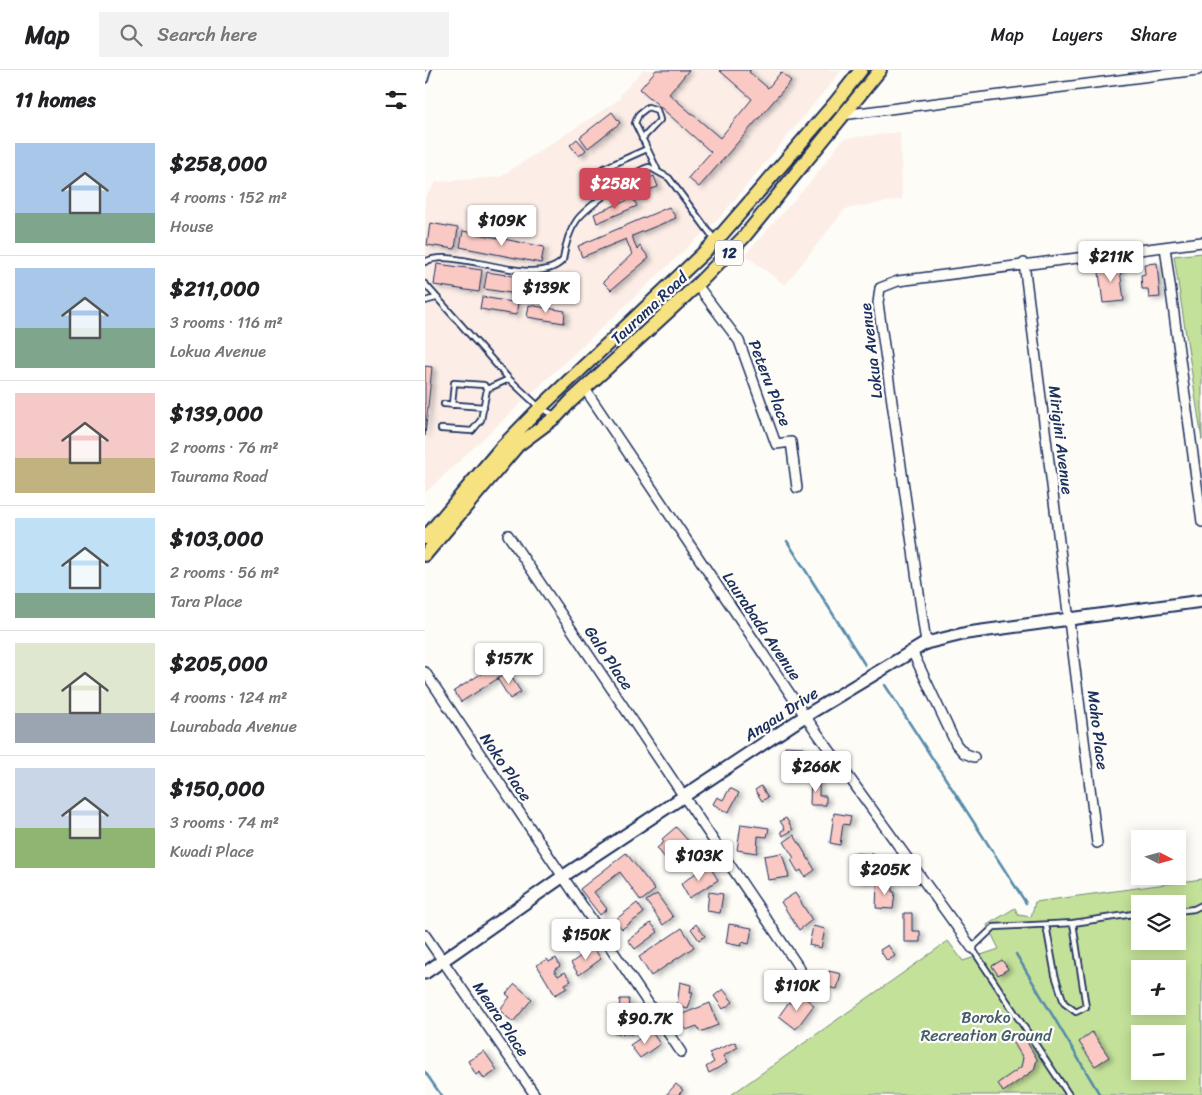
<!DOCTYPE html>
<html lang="en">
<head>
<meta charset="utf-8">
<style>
  :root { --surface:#fff; --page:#f2f2f2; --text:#202124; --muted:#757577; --line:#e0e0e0; --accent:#d1495b }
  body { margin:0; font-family:Sriracha,sans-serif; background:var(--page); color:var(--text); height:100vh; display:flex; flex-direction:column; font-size:19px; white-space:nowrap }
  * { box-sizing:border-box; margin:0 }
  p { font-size:16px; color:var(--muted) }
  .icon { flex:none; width:28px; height:28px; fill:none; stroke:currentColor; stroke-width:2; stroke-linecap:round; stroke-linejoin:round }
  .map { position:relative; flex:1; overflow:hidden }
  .sheet { display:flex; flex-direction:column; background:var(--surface); width:425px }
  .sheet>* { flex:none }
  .needle { width:32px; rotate:96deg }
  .buttons { position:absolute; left:706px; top:760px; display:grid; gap:10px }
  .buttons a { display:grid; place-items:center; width:55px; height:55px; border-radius:0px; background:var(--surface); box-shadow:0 2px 12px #0003; font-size:25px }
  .price { position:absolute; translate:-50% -42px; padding:0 11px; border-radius:5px; background:#fff; color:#222; font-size:16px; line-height:32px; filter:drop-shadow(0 1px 2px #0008) }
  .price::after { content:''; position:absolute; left:50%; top:30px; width:15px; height:11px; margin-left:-8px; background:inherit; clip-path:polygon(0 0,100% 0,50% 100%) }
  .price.on { background:var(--accent); color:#fff }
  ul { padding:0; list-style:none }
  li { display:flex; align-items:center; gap:15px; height:125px; padding:0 15px }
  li+li { border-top:1px solid var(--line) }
  li span { display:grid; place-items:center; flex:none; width:140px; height:100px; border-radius:0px; color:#555 }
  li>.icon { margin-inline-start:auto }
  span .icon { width:60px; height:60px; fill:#fffc; stroke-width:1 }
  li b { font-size:21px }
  h2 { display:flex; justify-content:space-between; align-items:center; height:60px; padding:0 15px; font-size:21px }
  header { display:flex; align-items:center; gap:30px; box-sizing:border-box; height:70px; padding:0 25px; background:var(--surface); border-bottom:1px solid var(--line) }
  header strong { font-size:24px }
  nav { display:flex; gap:28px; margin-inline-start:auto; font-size:18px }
  .search { width:350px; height:45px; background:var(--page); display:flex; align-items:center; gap:12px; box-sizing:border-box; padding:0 18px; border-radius:0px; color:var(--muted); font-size:19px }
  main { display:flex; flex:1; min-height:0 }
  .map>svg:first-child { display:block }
</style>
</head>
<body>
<header>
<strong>Map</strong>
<div class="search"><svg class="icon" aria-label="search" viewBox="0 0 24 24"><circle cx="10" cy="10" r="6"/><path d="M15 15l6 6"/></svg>Search here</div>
<nav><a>Map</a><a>Layers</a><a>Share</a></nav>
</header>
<main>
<section class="sheet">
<h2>11 homes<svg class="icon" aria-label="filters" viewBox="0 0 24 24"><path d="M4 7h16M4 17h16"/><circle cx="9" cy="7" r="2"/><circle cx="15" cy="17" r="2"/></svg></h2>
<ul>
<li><span style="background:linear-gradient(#a9c7e8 70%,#7fa58c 0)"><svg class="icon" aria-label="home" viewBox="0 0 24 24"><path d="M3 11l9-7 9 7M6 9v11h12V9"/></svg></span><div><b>$258,000</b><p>4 rooms · 152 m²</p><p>House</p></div></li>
<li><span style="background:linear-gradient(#a9c7e8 60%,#7fa58c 0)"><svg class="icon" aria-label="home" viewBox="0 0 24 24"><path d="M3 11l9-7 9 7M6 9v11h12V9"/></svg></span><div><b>$211,000</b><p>3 rooms · 116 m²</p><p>Lokua Avenue</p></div></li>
<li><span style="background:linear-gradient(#f6c9c9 65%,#c2b280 0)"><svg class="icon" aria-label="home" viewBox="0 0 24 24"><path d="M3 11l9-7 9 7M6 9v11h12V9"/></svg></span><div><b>$139,000</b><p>2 rooms · 76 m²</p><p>Taurama Road</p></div></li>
<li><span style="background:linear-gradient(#bfe0f5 75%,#7fa58c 0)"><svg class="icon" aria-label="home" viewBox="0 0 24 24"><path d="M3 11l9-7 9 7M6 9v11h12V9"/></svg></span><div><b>$103,000</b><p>2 rooms · 56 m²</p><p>Tara Place</p></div></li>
<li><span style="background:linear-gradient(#dfe7d0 70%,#9aa5b1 0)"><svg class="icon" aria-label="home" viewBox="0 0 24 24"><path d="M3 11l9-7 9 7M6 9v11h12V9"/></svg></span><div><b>$205,000</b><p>4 rooms · 124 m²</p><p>Laurabada Avenue</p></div></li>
<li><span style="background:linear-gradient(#c9d6e8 60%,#8fb573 0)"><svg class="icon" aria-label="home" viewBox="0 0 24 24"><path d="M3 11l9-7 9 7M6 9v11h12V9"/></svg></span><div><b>$150,000</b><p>3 rooms · 74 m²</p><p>Kwadi Place</p></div></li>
</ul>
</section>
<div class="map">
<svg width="777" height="1025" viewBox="0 0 777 1025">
  <defs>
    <filter id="shadow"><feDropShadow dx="4" dy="2" stdDeviation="2.5" flood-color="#0004"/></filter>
  </defs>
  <rect width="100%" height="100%" fill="#fdfcf7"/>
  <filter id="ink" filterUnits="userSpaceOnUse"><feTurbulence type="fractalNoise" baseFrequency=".02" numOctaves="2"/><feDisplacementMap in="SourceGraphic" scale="10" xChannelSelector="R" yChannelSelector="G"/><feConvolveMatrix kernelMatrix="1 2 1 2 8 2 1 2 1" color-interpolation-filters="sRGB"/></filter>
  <g filter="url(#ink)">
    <path fill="#fcede7" d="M218 0H417L296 146 0 423V128L11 112 75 107 195 29V25Z
      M475 62 477 129 420 139 360 215 320 185 389 108 418 69Z"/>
    <path fill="#c4e199" stroke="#70887c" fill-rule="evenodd" d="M777 183V370L749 186Z
      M777 809V1025H306L523 871 538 891 574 879 562 855 590 838 593 845 606 847 610 832ZM715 834H752V871H715ZM715 899H752V936H715ZM715 964H752V1001H715Z"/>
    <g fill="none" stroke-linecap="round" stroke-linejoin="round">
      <path stroke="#558aa9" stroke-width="2.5" d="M362 471 440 595
        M460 615 601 833
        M591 884 675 1025
        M0 1002 16 1025"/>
    </g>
    <path fill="#fac9c3" stroke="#1b2f5e" filter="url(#shadow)" d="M231 0H264L244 24 295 68 327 29 294 0H326L324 2 343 18 356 2 366 11 274 117 263 108 286 82 215 19Z
      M187 42 195 53 163 78 155 67Z
      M152 69 161 80 154 86 145 75Z
      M229 106 233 117 216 122 213 112Z
      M208 128 212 136 172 153 169 144Z
      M244 137 251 148 207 166 212 180 215 176 224 188 186 220 178 212 207 184 201 169 157 187 153 176Z
      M5 153 33 158 30 179 2 175Z
      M38 161 119 177 116 193 35 177Z
      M694 192 699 231 678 233 673 195Z
      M732 193 735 227 724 228 723 219H717L716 205 720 204 719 194Z
      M12 194 57 200 54 222 9 215Z
      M62 202 114 210 112 227 59 219Z
      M57 227 93 233 91 245 55 239Z
      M104 235 140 241 139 253 102 247Z
      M0 296 7 297 0 366Z
      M76 591 83 602 36 632 29 621Z
      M83 602 96 622 85 629 72 608Z
      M360 676 378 677 377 693 373 692 372 704 360 703Z
      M386 705 394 706V726H401V735H385Z
      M336 716 343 727 337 731 330 720Z
      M305 718 314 723 303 743 288 734 292 727 298 730Z
      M409 743 426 746 424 755 418 754 415 775 405 773Z
      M361 748 368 760 358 766 356 761 360 759 355 751Z
      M316 754 344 758 342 767 333 766 332 783 312 780Z
      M251 757 265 773 256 781 253 778 241 789 232 778 239 772 237 769Z
      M369 765 390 800 380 807 376 800 373 802 366 790 369 788 359 772Z
      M201 783 230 820 216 831 195 802 169 822 182 839 175 845 155 819Z
      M357 783 364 807 343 810 339 786Z
      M427 783 449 784 448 812 433 811V793H426Z
      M285 797 293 810 264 828 256 814 272 802 274 803Z
      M452 813 468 814 467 822H470L468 839 451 838Z
      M284 822 298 824 295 843 282 841Z
      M370 823 387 850 374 860 356 832Z
      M232 824 248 847 238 855 221 831Z
      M212 833 219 843 197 859 190 850Z
      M479 843H487V861H495V872H479Z
      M226 853 233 862 210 879 203 870Z
      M271 854 280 866 274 870 266 859Z
      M304 854 327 858 324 874 317 872 316 876 301 873Z
      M388 856 400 859 396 878 384 875Z
      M257 858 269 877 226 906 214 887Z
      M463 875 470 886 462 891 455 880Z
      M168 877 176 889 154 905 146 893Z
      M131 888 135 896 129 900 133 906 140 902 146 911 140 914 142 918 130 925 112 895 122 889 124 892Z
      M577 890 583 899 573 905 567 896Z
      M404 901 416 904 412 919 401 917Z
      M255 912 266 915 265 922H268L263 939 252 936Z
      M90 914 107 929 88 952 74 940 85 927 81 924Z
      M298 919 308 932 298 939 289 926Z
      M377 926 389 935 371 959 354 946 364 932 367 934Z
      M195 929H204L202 949 208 950 207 964 189 963 190 952 193 953Z
      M285 933 293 955 275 962 272 956 261 960 255 945Z
      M226 961 235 974 215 988 205 975Z
      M667 962 684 987 670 996 654 972Z
      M597 964 612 989 609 1000 578 1022 573 1013 596 997 598 988 587 970Z
      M310 972 313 977 298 986 302 993 284 1003 281 997 289 992 284 983Z
      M59 981 72 1000 59 1009 55 1002 51 1005 43 991Z
      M251 1014 258 1020 253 1025H241Z"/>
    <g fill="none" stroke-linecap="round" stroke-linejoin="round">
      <g stroke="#1b2f5e" stroke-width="8">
        <path id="lane" d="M0 10 3 0
          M217 69 235 50 232 40 223 37 214 44 210 53 232 99
          M175 100 222 79
          M0 192C30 175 110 221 138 190 140 176 144 161 152 150 160 139 212 99 224 97L244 108 290 170
          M0 214 84 309 115 338 130 345
          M0 231 11 228
          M19 334 59 337
          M27 335 29 313 59 315 62 319
          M16 359 47 361 56 350 62 319 84 309
          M752 841 769 839 777 835
          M621 855 630 905 639 933 651 942 661 937 648 853
          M644 1025 547 878 569 857 648 853 715 843"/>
      </g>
      <g stroke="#1b2f5e" stroke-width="12">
        <path id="street" d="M417 45 773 0
          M740 177 777 452
          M599 193 672 773
          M272 215 314 271 351 374 366 372 372 418
          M160 319 380 646 547 878
          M83 465 375 899
          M501 573 453 233 455 218 473 211 777 172
          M487 581 531 674 539 683 549 687
          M0 602 256 982
          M0 865 110 1025"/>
      </g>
      <g stroke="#1b2f5e" stroke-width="15">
        <path id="secondary" d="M0 903 137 807 380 646 501 573 542 563 777 531"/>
      </g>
      <g stroke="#1b2f5e" stroke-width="16">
        <path id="primary" d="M0 468 76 378 115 338 291 171 411 32 436 0
          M0 485 93 375 132 346 146 331 272 215 319 167 455 0"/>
      </g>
      <use href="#lane" stroke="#fdfcf7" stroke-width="4.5"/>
      <use href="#street" stroke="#fdfcf7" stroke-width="9"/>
      <use href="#secondary" stroke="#fdfcf7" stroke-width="11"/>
      <use href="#primary" stroke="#f7e281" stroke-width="12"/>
    </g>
  </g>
  <g text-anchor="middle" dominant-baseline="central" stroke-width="4.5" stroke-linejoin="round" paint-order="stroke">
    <rect fill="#fdfcf7" stroke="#5f6c8c" stroke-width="1" x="290" y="170.5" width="28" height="25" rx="4"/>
    <g font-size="15" font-weight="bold" fill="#1b2f5e">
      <text x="304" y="183">12</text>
    </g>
    <g font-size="16" fill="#1b2f5e" stroke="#fdfcf7">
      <text transform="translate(224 238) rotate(-43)">Taurama Road</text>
      <text transform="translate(446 281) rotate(-97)">Lokua Avenue</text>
      <text transform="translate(345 313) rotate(69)">Peteru Place</text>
      <text transform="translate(636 370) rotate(83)">Mirigini Avenue</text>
      <text transform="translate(337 556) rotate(56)">Laurabada Avenue</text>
      <text transform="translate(184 588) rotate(56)">Galo Place</text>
      <text transform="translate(356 644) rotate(-33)">Angau Drive</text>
      <text transform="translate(673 660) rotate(83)">Maho Place</text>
      <text transform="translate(81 697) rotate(56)">Noko Place</text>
      <text transform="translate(76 949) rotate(56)">Meara Place</text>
    </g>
    <g font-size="16" fill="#455c6d" stroke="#fdfcf7">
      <text x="561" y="947">Boroko<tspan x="561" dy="18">Recreation Ground</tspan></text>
    </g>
  </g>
</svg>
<div class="buttons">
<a><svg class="needle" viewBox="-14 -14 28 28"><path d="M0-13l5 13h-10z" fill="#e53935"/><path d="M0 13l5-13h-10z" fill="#757577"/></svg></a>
<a><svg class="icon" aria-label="layers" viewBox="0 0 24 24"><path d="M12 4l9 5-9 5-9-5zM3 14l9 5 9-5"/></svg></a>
<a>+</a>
<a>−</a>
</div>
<b class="price on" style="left:190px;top:140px">$258K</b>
<b class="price" style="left:77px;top:177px">$109K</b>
<b class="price" style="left:686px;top:213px">$211K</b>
<b class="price" style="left:121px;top:244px">$139K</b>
<b class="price" style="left:84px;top:615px">$157K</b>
<b class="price" style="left:391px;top:723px">$266K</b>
<b class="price" style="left:274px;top:812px">$103K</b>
<b class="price" style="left:460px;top:826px">$205K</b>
<b class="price" style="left:161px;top:891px">$150K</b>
<b class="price" style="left:372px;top:942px">$110K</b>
<b class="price" style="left:220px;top:975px">$90.7K</b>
</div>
</main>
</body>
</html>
